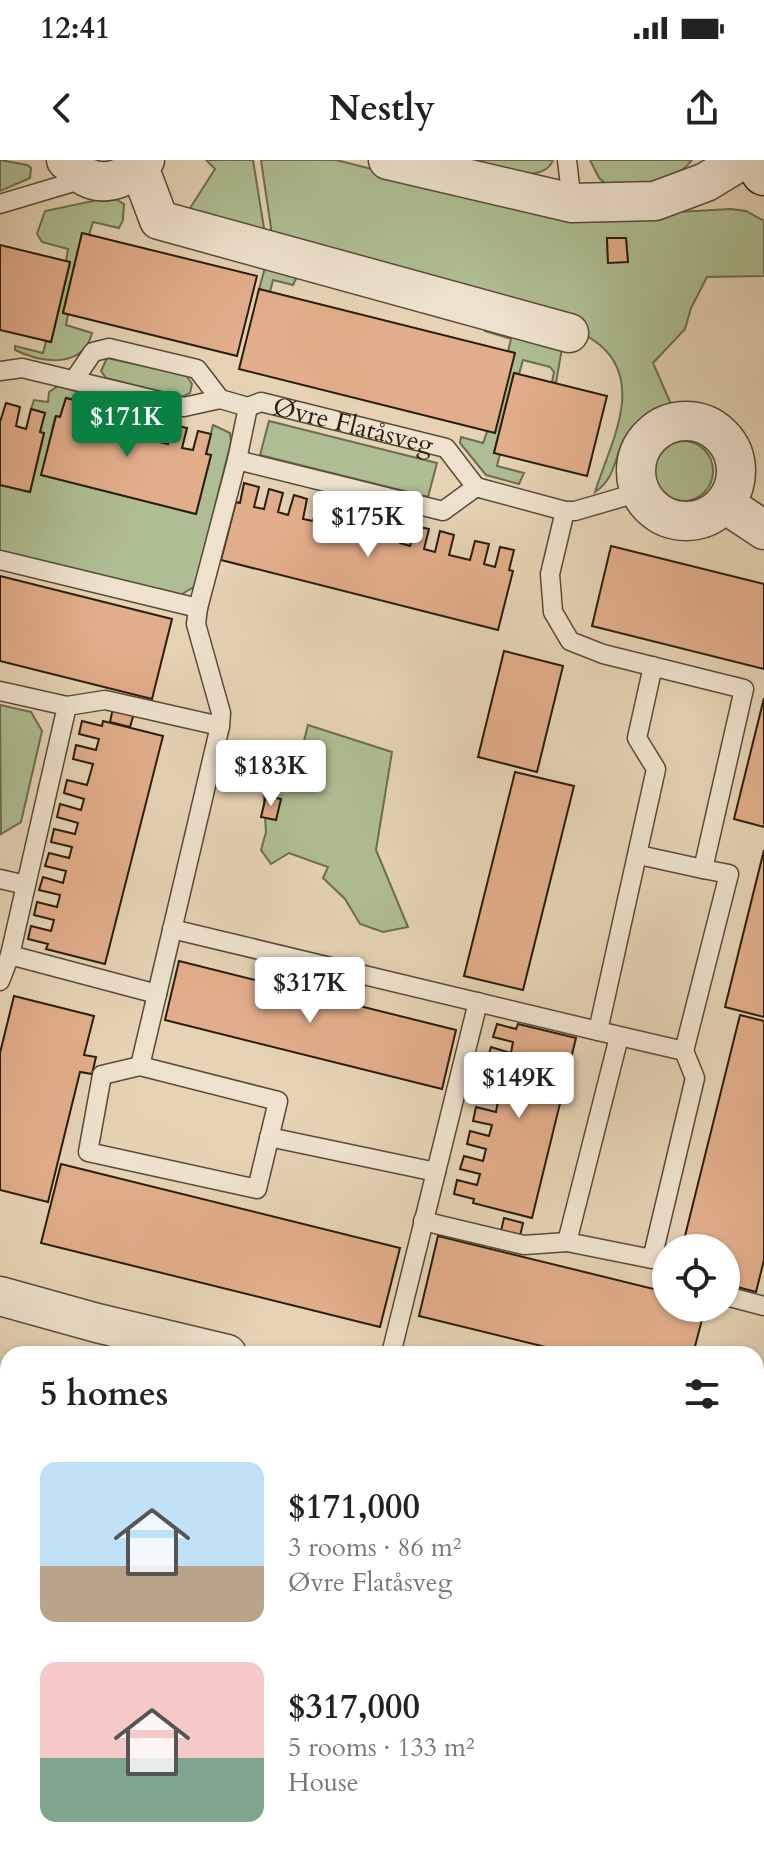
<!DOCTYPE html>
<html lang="en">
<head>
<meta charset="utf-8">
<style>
  :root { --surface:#fff; --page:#f6f6f6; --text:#222; --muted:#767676; --accent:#0b8043 }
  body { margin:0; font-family:Cardo,serif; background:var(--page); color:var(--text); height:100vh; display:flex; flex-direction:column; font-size:30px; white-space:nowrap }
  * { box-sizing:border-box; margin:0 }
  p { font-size:26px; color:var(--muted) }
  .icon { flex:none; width:44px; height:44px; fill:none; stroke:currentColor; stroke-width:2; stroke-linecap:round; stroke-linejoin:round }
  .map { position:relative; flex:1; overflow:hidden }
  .panel { position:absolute; left:0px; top:1186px; width:764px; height:514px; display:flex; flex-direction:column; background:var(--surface); border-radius:24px 24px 0 0; box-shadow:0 2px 6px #0004 }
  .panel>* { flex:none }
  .fabs { position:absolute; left:652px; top:1074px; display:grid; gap:16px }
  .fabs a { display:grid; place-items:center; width:88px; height:88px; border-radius:50%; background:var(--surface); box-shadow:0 2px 6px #0004; font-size:40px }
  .price { position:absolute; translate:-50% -68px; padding:0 18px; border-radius:8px; background:#fff; color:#222; font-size:26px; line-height:52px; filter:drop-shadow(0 2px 4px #0008) }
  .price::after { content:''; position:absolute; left:50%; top:48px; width:24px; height:18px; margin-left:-12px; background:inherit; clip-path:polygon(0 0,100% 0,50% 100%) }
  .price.selected { background:var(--accent); color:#fff }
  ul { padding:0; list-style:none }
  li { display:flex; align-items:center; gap:24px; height:200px; padding:0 40px }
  li span { display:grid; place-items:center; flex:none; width:224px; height:160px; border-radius:16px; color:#555 }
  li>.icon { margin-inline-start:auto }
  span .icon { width:96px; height:96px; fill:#fffc; stroke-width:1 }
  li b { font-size:34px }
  h2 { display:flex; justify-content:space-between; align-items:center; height:96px; padding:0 40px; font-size:34px }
  .status { display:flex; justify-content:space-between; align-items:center; height:56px; padding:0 40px; background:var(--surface); direction:ltr }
  .status svg { height:22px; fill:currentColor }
  header { display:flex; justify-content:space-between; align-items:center; height:104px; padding:0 40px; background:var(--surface); font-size:36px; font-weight:800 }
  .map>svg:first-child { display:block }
</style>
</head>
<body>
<div class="status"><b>12:41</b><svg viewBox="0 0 49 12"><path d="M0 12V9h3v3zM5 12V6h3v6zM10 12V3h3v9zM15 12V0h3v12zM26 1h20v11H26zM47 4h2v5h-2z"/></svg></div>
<header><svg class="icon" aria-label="back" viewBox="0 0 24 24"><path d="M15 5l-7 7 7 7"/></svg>Nestly<svg class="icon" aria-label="share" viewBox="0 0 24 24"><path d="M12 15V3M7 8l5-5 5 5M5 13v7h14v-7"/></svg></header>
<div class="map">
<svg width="764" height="1699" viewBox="0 0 764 1699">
  <rect width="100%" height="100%" fill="#e5d3b4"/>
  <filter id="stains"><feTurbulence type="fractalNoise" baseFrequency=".0025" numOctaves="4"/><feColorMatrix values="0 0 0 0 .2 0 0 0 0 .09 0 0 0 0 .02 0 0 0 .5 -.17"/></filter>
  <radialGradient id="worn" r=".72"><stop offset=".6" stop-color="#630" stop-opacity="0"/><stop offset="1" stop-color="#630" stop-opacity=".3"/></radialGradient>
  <path fill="#aebe92" stroke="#6c6e4f" stroke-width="2" fill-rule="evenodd" d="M0 0 27 5 31 8 30 18 0 31Z
    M206 0H253L264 68 262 75 185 56 215 9Z
    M261 0H336L431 24 677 52 731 49 746 51 764 61V116L707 117 691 148 685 169 653 203 671 244C650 253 632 261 622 283 614 302 614 319 595 332 609 286 646 224 600 185 589 176 575 169 563 161L270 77 271 68ZM607 78H626L628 102H608Z
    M457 0H553C542 29 480 5 457 0Z
    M590 0H692C673 25 640 25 611 28L599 18Z
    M112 37 124 44 123 60 119 68 93 62 89 75 82 74 63 152 68 155 66 165 92 173C83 209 42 203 15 190V186L43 193 46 181 51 182 70 103 66 101 68 89 42 82 37 74 45 51Z
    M268 97 299 113 293 125 273 120 270 132 259 129Z
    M485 167 562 188 556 223 552 222 554 212 550 207 523 200 519 214 514 213 494 292 500 294 497 306 524 313 519 324 486 315 460 283 461 277 483 283 515 193 508 191 511 179 485 171Z
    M107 198 186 215 192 224 190 233 182 237 106 218 101 211Z
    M58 226 79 232 78 241 66 238 60 257H55L42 315 196 354 211 295 206 294 213 265 230 273 231 282 195 426 182 434H174L0 391V325L30 332 44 274 40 272 45 253 31 249 34 240 48 242 49 232Z
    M269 261 437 303 428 337 260 295Z
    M653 311a30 30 0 1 1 60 0a30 30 0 1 1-60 0Z
    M0 545 31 552 42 571 21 662 1 674Z
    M308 565 392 592 376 690 408 767 383 772 360 764 345 739 323 718 328 707 289 693 271 704 261 690 266 672 262 610 275 596 299 600Z"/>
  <path fill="#e2ad8a" stroke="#2a1d0c" stroke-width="2" d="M82 73 257 116 237 196 63 153Z
    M607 78H626L628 102 608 103Z
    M0 85 70 102 51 182 0 170Z
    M259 129 515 193 495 273 239 209Z
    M514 213 607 236 587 316 494 293Z
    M66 238 78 241 73 260 84 263 90 243 103 247 99 267 108 269 113 250 127 253 121 273 134 275 138 256 151 259 147 279 168 284 173 265 187 268 182 288 193 290 198 271 211 274 206 294 211 295 196 354 41 315 56 256 60 257Z
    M6 243 20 247 16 266 26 269 31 249 45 253 40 272 44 273 30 332 0 325V262Z
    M244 323 259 327 254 347 264 349 269 329 283 333 278 352 288 355 294 335 307 339 303 359 313 361 318 341 332 345 327 365 337 367 342 347 356 351 351 371 362 374 367 353 381 357 376 377 386 379 391 359 405 363 400 383 410 386 415 366 429 369 424 389 435 392 440 371 454 375 449 395 470 400 475 381 489 384 484 404 495 407 500 387 514 390 509 410 513 411 498 470 221 400 236 342 240 343Z
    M611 386 764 424V509L592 466Z
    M0 416 172 459 152 539 0 501Z
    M504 491 563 506 537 612 478 597Z
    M764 538V667L734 659Z
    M113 548 134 553 130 567 110 562Z
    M82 561 102 566 103 561 163 576 105 804 46 789 48 784 28 779 31 766 51 771 54 760 34 755 37 742 57 747 60 735 39 730 43 717 63 723 66 711 45 706 49 693 69 698 72 687 51 682 54 669 75 674 78 663 57 657 60 644 81 650 84 639 64 633 67 620 87 625 93 604 73 599 76 585 96 590 99 579 79 574Z
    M515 612 574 626 523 830 464 816Z
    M266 636 281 639 276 660 261 657Z
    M764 690V857L725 847Z
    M179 801 456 870 442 929 165 860Z
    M14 836 94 856 84 895 96 897 92 914 80 912 48 1042 0 1030V893Z
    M740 855 764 861V1100L756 1132 726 1124V1088H682Z
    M497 864 516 869 518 864 576 878 532 1058 473 1043 474 1039 454 1034 457 1020 477 1025 480 1014 460 1009 464 996 483 1001 486 989 467 984 470 971 489 976 492 965 473 961 476 947 496 952 498 941 478 936 481 923 502 928 507 906 487 901 491 887 511 893 513 882 493 877Z
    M61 1004 400 1088 380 1167 41 1083Z
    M504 1058 523 1063 520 1076 501 1071Z
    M438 1076 666 1132V1148H705L693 1194H574L419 1156Z"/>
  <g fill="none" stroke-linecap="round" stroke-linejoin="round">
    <g stroke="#594a36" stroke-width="21">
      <g id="lane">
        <path d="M567 0 572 43"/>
        <path d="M0 44 87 18"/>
        <path id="s1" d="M0 211 22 208 184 247 220 239 248 247 261 242 446 288 476 327 565 351H575L640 332"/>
        <path d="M74 220 93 192 109 188 197 209 220 239"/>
        <path d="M237 300 248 247"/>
        <path d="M565 351 550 414 553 452 570 481 603 494 744 529 703 709 729 714 684 891 598 871 656 609 637 578 653 506"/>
        <path d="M0 400 198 448 196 464 221 553 220 566 157 834 10 795"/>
        <path d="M198 448 237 300 443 351 476 327"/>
        <path d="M0 531 67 546 26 725 0 719"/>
        <path d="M67 546 105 540 220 566"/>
        <path d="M639 695 703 709"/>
        <path d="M172 769 598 871"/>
        <path d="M0 821 10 795 26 725"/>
        <path d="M619 877 567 1082 652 1099 695 918 684 891"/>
        <path d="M140 906 278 941 257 1029 88 992 102 915 140 906 157 834"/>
        <path d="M269 977 436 1012"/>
        <path d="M423 1061 524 1085 567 1082"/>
        <path d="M726 1136 764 1146"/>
        <path d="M391 1194 478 842"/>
      </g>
    </g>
    <g stroke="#594a36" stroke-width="41">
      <path id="street" d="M66 0C72 5 79 13 86 17 107 28 131 16 145 0
        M388 0 572 43 655 41 706 22 742 0
        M139 7 159 60 569 173
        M636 311a50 50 0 1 1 100 0a50 50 0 1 1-100 0Z
        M725 344 764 370
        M0 1136 97 1163 227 1194
        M756 1278H764
        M756 1601 764 1615
        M117 1699 118 1692"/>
    </g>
    <g stroke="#2a1d0c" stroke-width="47">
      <path id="secondary" d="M756 0 764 13
        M756 1555 764 1549
        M0 1636 8 1638"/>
    </g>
    <use href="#lane" stroke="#eee2ce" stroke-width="18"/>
    <use href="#street" stroke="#eee2ce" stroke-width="38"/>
    <use href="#secondary" stroke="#eee2ce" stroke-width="44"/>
  </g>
  <g text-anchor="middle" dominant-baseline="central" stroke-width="6" stroke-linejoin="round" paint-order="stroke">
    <g font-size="26" fill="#2a1d0c" stroke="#eee2ce">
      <text stroke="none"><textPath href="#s1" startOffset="364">Øvre Flatåsveg</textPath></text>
    </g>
  </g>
  <rect width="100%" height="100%" filter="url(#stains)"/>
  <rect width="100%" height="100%" fill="url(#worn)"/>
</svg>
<div class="fabs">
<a><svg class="icon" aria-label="locate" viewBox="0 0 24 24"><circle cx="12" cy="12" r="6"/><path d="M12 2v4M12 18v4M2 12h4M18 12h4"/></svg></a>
</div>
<b class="price selected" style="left:127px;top:299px">$171K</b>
<b class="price" style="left:368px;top:399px">$175K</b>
<b class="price" style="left:271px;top:648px">$183K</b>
<b class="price" style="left:310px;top:865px">$317K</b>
<b class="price" style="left:519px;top:960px">$149K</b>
<section class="panel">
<h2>5 homes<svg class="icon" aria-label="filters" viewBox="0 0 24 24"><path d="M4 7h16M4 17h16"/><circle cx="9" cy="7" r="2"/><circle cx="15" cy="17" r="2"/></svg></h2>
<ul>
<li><span style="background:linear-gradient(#bfe0f5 65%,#b9a48a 0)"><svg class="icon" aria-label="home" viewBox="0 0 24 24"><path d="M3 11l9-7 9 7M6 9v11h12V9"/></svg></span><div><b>$171,000</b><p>3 rooms · 86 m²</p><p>Øvre Flatåsveg</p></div></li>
<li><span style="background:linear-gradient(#f6c9c9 60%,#7fa58c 0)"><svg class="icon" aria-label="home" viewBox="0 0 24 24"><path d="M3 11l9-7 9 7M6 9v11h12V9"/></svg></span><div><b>$317,000</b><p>5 rooms · 133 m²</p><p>House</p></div></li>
</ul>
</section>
</div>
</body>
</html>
